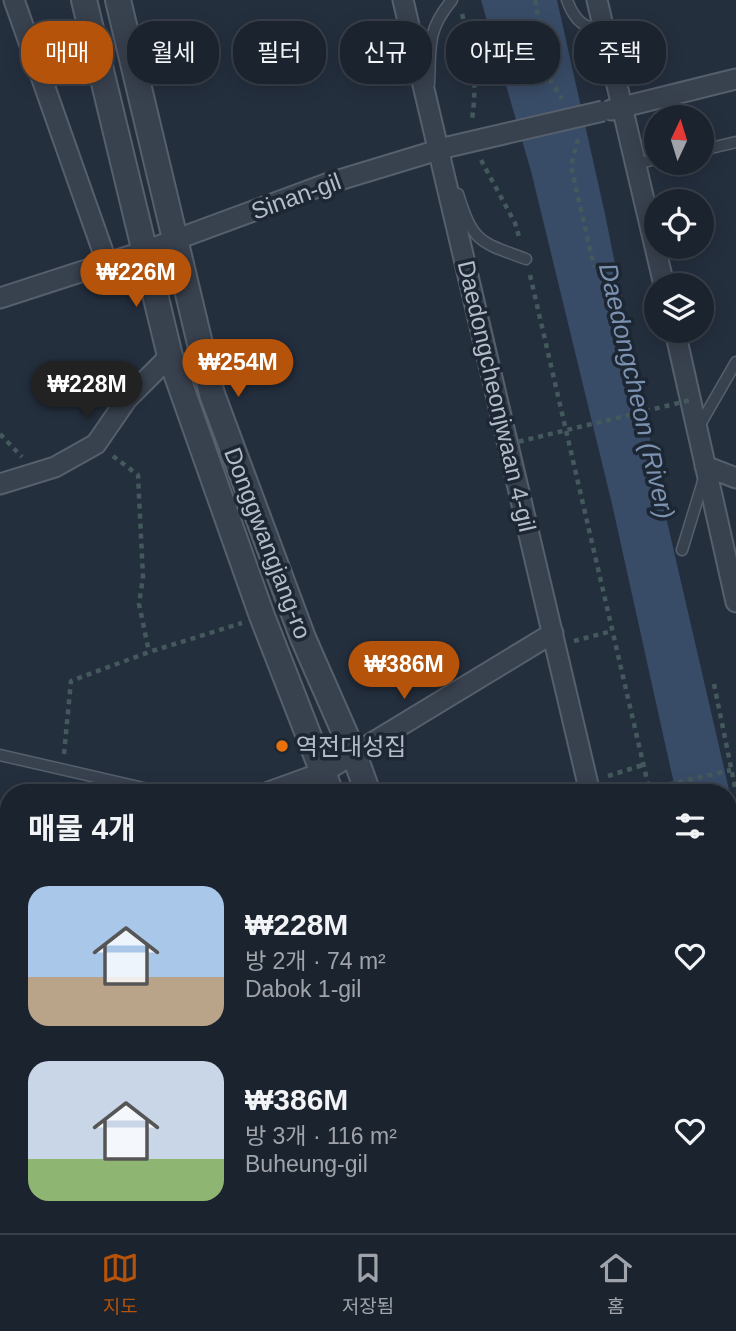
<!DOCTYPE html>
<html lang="ko">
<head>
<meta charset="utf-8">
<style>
  :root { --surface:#1b232e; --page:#242b36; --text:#f1f3f6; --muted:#a0a4aa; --line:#39404a; --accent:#b45309 }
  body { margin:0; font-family:Arial,"Noto Sans KR",sans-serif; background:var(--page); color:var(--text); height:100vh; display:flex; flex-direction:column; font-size:26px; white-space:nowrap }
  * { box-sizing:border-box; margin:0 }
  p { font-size:23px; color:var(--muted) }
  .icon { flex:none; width:38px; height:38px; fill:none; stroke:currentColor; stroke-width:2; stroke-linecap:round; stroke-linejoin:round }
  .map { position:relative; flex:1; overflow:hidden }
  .side { position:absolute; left:0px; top:784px; width:737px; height:450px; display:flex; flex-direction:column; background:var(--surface); border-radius:28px 28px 0 0; box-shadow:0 4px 18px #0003,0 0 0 2px var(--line) }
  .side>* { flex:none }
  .hud { position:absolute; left:21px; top:21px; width:695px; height:63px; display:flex; gap:14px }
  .needle { width:46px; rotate:4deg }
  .fabs { position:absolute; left:644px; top:105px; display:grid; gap:14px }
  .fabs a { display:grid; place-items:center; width:70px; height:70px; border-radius:50%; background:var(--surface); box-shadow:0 4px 18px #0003,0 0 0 2px var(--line); font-size:35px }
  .price { position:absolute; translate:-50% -60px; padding:0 16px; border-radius:24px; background:var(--accent); color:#fff; font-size:23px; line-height:46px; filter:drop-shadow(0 2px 4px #0008) }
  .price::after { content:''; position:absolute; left:50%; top:42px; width:21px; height:16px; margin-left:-10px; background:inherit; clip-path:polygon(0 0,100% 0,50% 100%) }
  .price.on { background:#222; color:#fff }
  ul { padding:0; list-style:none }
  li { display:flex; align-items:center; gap:21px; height:175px; padding:0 28px }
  li span { display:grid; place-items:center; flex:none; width:196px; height:140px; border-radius:21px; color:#555 }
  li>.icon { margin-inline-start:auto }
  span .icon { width:84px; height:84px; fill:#fffc; stroke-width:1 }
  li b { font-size:30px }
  h2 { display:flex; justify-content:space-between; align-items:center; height:84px; padding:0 28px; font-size:30px }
  .chip { padding:0 24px; border-radius:28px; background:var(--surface); box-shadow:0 4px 18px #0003,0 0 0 2px var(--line); font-size:24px; line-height:63px }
  .chip.on { background:var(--accent); color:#fff }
  .dock { display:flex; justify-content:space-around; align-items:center; height:98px; border-top:2px solid var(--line); background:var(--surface); font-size:19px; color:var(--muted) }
  .dock a { display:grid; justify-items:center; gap:4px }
  .dock .on { color:var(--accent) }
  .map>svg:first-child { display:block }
</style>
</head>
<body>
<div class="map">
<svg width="736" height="1233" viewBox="0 0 736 1233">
  <rect width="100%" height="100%" fill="#242f3e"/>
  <path fill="#394c67" d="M481 0H557L605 214 663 504 736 820V1041L728 1010V793H676L612 504 531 171Z"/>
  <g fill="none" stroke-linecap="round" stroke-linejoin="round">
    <g stroke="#565f6c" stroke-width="13">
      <path id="service" d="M567 0C575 22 583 26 605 34
        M429 84C431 47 426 31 452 0
        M702 150 736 142
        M636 164 656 159
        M458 194C473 243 480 242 526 259
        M698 428 736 362
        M682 550 705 475
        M0 755 165 793"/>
    </g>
    <g stroke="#565f6c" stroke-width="23">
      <path id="minor" d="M14 0 107 263
        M403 0 590 793
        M597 0 664 285
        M611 110 736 79
        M0 298 145 251 326 184 448 147
        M675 331 736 602
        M705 466 736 478
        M0 484 55 467 96 444 127 399 170 356
        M266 793 324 772 553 633
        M0 1002 9 993
        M697 1225 701 1233"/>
    </g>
    <g stroke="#565f6c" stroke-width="28">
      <path id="tertiary" d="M84 0 170 356 262 616 331 793
        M118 0 212 394 303 638 354 754 368 793
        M458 1225 460 1233
        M503 1225V1233"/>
    </g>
    <g stroke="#565f6c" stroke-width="32">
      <path id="secondary" d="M728 1200 736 1197
        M635 1233 655 1225"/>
    </g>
    <path stroke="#44595c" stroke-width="4.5" stroke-dasharray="5 5" stroke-linecap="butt" d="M535 0 550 79 562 99
      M462 14C472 53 478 79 472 119
      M578 139 571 166 594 267
      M481 160 515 223 520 240
      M530 275 650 793
      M0 434 22 457
      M113 456 138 475 143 577 139 604 149 652
      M574 641 612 631
      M714 684 736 792
      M64 754 71 681 149 652 242 623
      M608 776 643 765
      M649 789 731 770
      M0 959 9 968
      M728 1139 736 1171"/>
    <use href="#service" stroke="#38414e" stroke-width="10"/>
    <use href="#minor" stroke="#38414e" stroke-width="19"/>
    <use href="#tertiary" stroke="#38414e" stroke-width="24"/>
    <use href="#secondary" stroke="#465061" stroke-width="28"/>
    <g stroke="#565f6c" stroke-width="23" stroke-linecap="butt">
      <path id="minor-bridge" d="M448 147 603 111"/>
    </g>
    <path stroke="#44595c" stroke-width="4.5" stroke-dasharray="5 5" stroke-linecap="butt" d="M509 444 691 400"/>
    <use href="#minor-bridge" stroke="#38414e" stroke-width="19"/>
  </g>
  <circle fill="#e8710a" stroke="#1d2633" stroke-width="2.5" cx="282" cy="746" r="7"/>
  <g text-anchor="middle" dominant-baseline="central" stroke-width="7" stroke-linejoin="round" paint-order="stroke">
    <g font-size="24" fill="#b4bcc9" stroke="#1d2633">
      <text transform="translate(296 196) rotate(-20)">Sinan-gil</text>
      <text transform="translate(497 396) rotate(77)">Daedongcheonjwaan 4-gil</text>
      <text transform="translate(268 543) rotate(69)">Donggwangjang-ro</text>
    </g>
    <g font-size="24" fill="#b4bcc9" stroke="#1d2633" text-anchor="start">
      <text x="296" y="746">역전대성집</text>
    </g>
    <g font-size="26" font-style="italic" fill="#7c92b1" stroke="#1d2633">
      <text transform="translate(637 391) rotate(77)">Daedongcheon (River)</text>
    </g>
  </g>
</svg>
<div class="fabs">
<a><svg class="needle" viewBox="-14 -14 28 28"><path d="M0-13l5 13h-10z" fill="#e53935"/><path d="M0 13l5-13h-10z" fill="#a0a4aa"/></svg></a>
<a><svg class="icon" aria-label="locate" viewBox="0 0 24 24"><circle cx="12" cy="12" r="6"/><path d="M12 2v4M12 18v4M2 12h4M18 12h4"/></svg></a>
<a><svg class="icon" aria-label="layers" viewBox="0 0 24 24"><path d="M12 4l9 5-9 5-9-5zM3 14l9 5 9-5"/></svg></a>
</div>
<b class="price" style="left:136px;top:309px">₩226M</b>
<b class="price" style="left:238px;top:399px">₩254M</b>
<b class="price on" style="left:87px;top:421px">₩228M</b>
<b class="price" style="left:404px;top:701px">₩386M</b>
<div class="hud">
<a class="chip on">매매</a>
<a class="chip">월세</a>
<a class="chip">필터</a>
<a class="chip">신규</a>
<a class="chip">아파트</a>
<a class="chip">주택</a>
</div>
<section class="side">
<h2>매물 4개<svg class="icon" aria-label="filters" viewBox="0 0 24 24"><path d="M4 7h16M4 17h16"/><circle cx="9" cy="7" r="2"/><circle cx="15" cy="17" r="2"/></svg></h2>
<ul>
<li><span style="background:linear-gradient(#a9c7e8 65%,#b9a48a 0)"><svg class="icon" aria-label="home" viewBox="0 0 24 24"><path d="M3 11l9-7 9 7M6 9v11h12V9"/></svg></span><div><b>₩228M</b><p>방 2개 · 74 m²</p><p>Dabok 1-gil</p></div><svg class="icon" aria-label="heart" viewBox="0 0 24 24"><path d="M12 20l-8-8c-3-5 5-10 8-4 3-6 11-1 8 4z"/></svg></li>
<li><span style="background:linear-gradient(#c9d6e8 70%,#8fb573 0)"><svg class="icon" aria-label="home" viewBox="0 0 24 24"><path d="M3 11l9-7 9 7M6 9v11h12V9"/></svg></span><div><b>₩386M</b><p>방 3개 · 116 m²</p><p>Buheung-gil</p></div><svg class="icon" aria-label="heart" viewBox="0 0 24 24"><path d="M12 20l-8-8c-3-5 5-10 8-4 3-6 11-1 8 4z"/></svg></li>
</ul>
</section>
</div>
<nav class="dock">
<a class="on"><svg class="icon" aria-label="map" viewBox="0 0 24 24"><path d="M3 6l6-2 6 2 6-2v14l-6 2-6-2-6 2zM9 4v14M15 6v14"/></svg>지도</a>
<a><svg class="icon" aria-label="saved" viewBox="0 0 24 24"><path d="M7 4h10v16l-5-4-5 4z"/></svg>저장됨</a>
<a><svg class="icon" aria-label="home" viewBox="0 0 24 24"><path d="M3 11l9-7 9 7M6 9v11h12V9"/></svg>홈</a>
</nav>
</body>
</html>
